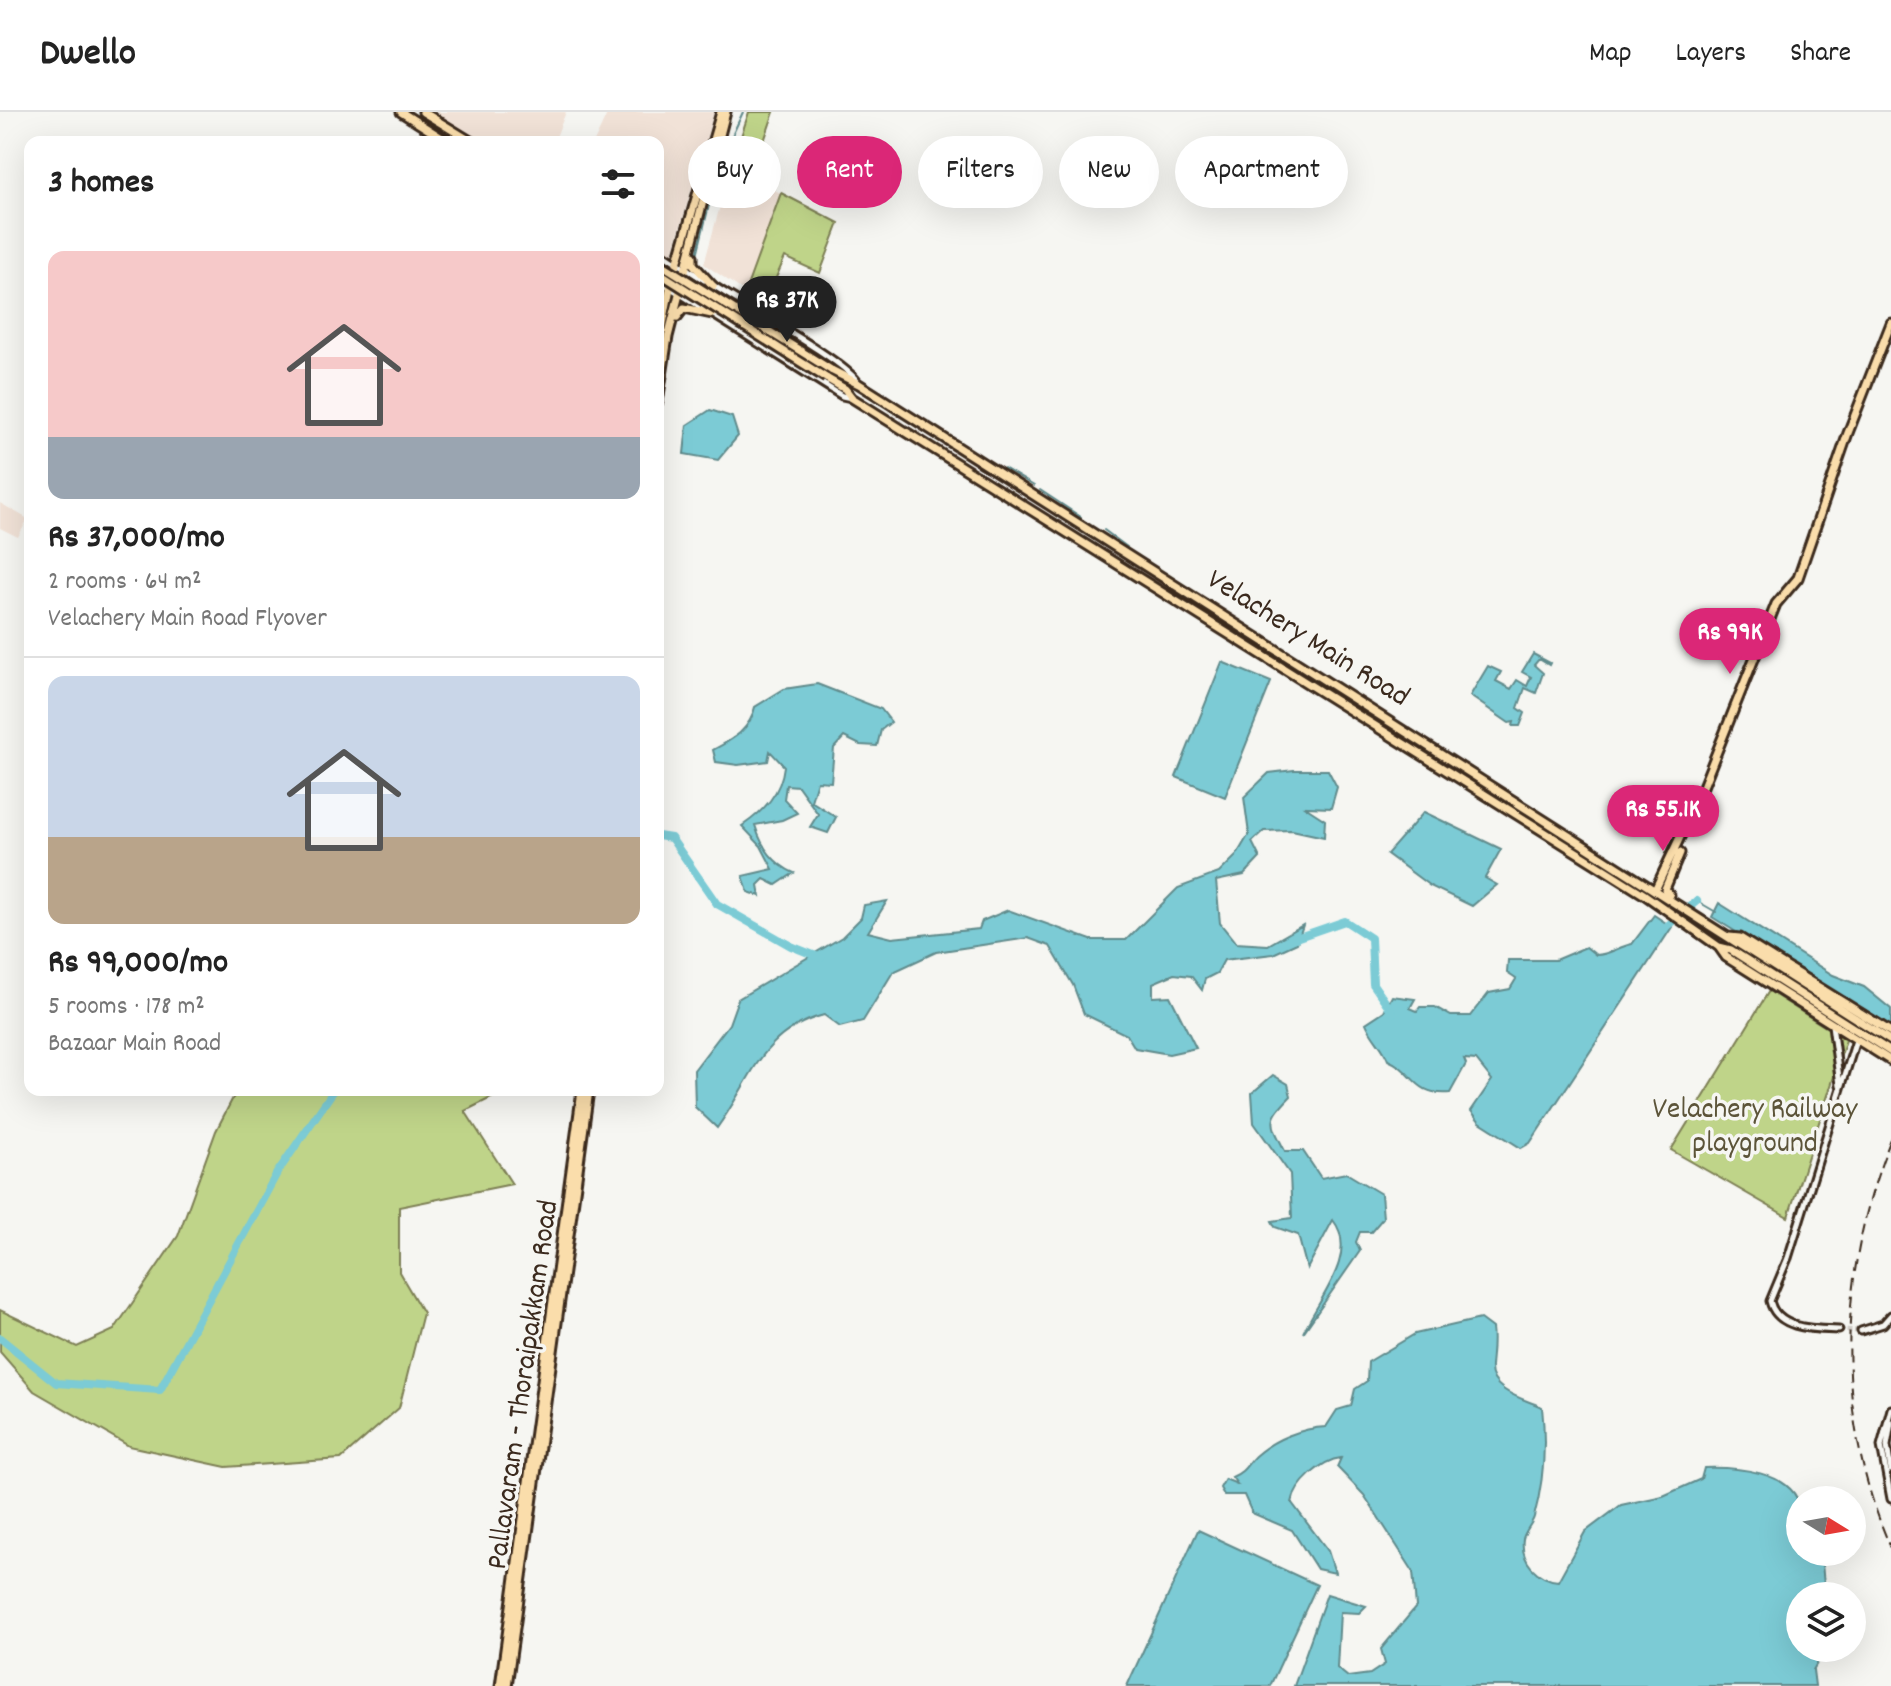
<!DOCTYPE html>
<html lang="en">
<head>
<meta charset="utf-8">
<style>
  :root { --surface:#fff; --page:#f6f6f6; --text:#222; --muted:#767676; --line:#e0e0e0; --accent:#db2777 }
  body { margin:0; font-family:Dekko,sans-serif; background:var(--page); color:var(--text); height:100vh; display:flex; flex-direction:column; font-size:30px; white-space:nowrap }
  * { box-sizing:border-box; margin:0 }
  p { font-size:26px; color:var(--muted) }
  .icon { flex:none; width:44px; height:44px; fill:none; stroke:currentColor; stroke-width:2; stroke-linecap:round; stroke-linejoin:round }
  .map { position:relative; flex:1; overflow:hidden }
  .side { position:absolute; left:24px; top:24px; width:640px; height:960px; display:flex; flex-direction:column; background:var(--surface); border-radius:16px; box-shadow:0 8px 32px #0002 }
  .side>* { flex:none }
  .top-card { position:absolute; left:688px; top:24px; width:760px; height:72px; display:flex; gap:16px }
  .needle { width:52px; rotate:101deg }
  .controls { position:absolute; left:1786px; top:1374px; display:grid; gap:16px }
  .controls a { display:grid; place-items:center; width:80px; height:80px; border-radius:50%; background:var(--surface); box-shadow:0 8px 32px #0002; font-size:40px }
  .price { position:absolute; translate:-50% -68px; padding:0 18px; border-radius:28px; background:var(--accent); color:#fff; font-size:26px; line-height:52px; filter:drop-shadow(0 2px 4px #0008) }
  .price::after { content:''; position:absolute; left:50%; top:48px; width:24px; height:18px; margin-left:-12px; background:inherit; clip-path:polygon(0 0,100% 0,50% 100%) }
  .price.active { background:#222; color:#fff }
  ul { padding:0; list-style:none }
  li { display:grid; align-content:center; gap:16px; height:424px; padding:0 24px }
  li+li { border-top:2px solid var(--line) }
  li span { display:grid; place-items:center; height:248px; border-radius:16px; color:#555 }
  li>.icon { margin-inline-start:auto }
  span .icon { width:144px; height:144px; fill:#fffc; stroke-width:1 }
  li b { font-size:34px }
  h2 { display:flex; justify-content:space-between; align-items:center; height:96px; padding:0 24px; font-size:34px }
  .pill { padding:0 28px; border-radius:36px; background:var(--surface); box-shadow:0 8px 32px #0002; font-size:28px; line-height:72px }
  .pill.active { background:var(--accent); color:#fff }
  header { display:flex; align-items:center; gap:48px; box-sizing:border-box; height:112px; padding:0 40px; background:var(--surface); border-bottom:2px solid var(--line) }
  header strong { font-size:38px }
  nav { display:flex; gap:44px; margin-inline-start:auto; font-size:28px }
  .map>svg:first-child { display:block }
</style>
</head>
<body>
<header>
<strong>Dwello</strong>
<nav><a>Map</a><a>Layers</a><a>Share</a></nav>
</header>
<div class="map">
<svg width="1891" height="1574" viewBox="0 0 1891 1574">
  <rect width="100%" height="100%" fill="#f6f6f2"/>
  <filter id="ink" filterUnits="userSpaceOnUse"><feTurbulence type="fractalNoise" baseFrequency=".0125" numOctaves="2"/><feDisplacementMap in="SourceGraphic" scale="16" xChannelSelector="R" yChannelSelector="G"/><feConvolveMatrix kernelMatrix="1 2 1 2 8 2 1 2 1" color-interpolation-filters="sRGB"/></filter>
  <g filter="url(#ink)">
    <path fill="#f1e2d7" d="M430 0H566L554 30H480Z
      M608 0H714L672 144 658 136V30H594Z
      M730 58 781 81 745 180 704 152Z
      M0 391 28 407 18 425 0 416Z"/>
    <path fill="#bfd489" stroke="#7d7f54" stroke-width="2" d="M749 0H774L751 67 730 58Z
      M781 81 839 111 820 161 785 145 765 191 745 180Z
      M1769 879 1846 928 1788 1105 1671 1038Z
      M237 978H507L465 999 512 1072 399 1095V1160L423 1201 399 1296 341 1347 226 1355 129 1334 34 1279 0 1240V1198L77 1235 114 1218 178 1124 216 1019Z"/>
    <path fill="#7bcbd5" stroke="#618b8c" stroke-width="2" d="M710 298 732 305 738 324 718 348 684 342 687 313Z
      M1533 542 1550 551 1549 553 1539 547 1534 553 1543 561 1536 581 1525 576 1518 596 1525 601 1520 614H1513L1514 610 1509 611 1470 584 1488 554 1501 560 1496 569 1511 577 1517 568 1527 574 1531 565 1522 560Z
      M1222 550 1271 570 1225 685 1176 665Z
      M817 572 881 597 891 610 881 618 877 634 860 633 844 625 834 636 831 670 817 669 811 689 836 705 828 721 810 715 818 702 798 674 786 673 784 687 797 701 782 708 755 713C761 734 774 752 794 761L776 773 764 767 758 773 760 784 748 780 743 764 773 757 761 734 742 714C764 699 781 681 784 654L770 639 768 649 738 653 716 650 713 638C733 627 750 618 755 595L784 577Z
      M1294 658H1328L1337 675 1331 696 1305 695 1325 708 1324 725 1292 718 1264 719 1252 730 1260 746 1244 763 1216 769 1220 811 1236 831 1268 833 1303 813 1297 831 1273 842 1224 848 1217 861 1205 867 1202 878 1191 864 1174 862 1153 871V885L1170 884 1196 936 1169 942 1135 936 1127 923 1084 902 1073 873 1050 834 1028 826 936 840 893 860 863 909 840 915 824 903C760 920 752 968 717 1016L695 995 694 958 729 912 738 887 842 825 861 806 864 793 887 789 868 820 892 826 979 817 982 809 1008 798 1091 828H1126L1178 776 1219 761 1236 744 1249 722 1244 685 1269 661Z
      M1424 700 1501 737 1485 766 1497 773 1472 794 1430 774 1387 742Z
      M1719 791 1833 863 1864 875 1891 897V916L1712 805Z
      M1654 803 1672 815 1530 1031 1521 1036 1480 1010 1471 999 1492 968 1476 948 1464 947 1466 952 1450 981C1413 984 1415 959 1388 948 1383 934 1372 926 1366 911L1384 899 1392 884 1415 887 1410 896 1417 899 1420 895H1435L1451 904H1471L1489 881 1510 877 1516 867 1507 861 1508 848H1555L1586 835 1596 843C1609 843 1618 835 1632 832Z
      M1273 963 1288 972 1291 984C1267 1009 1270 1009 1285 1039H1303L1321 1066 1346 1061 1381 1082 1383 1106 1371 1120H1360L1356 1130 1360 1139 1303 1221C1317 1189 1360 1142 1333 1108L1307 1157 1298 1123 1275 1115 1272 1109 1292 1106 1290 1062 1254 1011 1252 981Z
      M1480 1207 1492 1216C1494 1230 1492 1240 1491 1254 1489 1279 1524 1287 1542 1295 1546 1331 1544 1369 1534 1405 1532 1412 1524 1420 1523 1427 1520 1450 1538 1467 1558 1469L1585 1420 1621 1393 1663 1384 1701 1367 1704 1356C1732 1355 1794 1358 1800 1396 1802 1410 1800 1426 1800 1440H1821L1825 1484H1800V1536H1826L1813 1558 1815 1574H1294L1327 1482 1366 1494 1359 1501 1340 1500 1337 1556 1348 1565 1370 1562 1385 1552 1381 1537 1416 1495 1413 1459 1364 1383 1337 1355 1341 1346C1322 1348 1295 1372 1292 1391L1328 1439 1335 1461 1317 1457 1292 1418 1252 1401 1244 1383H1224L1220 1376 1225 1367 1237 1372 1232 1365C1246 1359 1246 1353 1255 1344 1274 1327 1302 1316 1326 1315L1337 1298 1351 1294 1355 1277 1367 1269 1368 1250 1415 1222Z
      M1198 1418 1317 1473 1270 1574H1127Z"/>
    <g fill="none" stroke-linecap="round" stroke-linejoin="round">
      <path stroke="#618b8c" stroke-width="2" d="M696 147 719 52 743 0
        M714 169 720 173
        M1004 356 1034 374
        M1040 378 1081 405
        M1104 418 1127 435
        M1697 789 1716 800"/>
      <path stroke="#7bcbd5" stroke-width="8" d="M658 724 671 726 717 792 791 834 821 846
        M1661 819 1697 789
        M1290 828 1345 809 1371 826 1373 872 1393 901
        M0 1226 56 1271 160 1278 277 1061 334 978"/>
      <path stroke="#d1cdc8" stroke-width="5" stroke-dasharray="5 2.5" stroke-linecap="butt" d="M1839 1218 1861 1219"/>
      <g stroke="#3b2a1e" stroke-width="11">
        <path id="minor" d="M658 138 704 168
          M658 168 842 284 851 286
          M713 173C739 191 850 251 859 272
          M1832 913 1840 973
          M1839 1218C1815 1217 1777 1218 1770 1189L1788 1146 1856 928
          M1861 1219 1883 1212 1891 1203
          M1891 1297 1881 1334 1891 1387
          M1891 1311 1887 1334 1891 1358"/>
      </g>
      <g stroke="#3b2a1e" stroke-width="13">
        <path id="major" d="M401 0 448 30
          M423 0 472 30
          M693 144V152L713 174
          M677 205 684 196 712 202
          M658 237 670 176 721 0
          M831 258 859 272 1891 929
          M826 266 845 277 852 286 1645 783 1719 835 1726 845 1891 949
          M658 290 668 225 726 0
          M1689 718 1698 688
          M1655 778 1698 687 1776 492 1798 466 1848 321 1891 211
          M1670 783 1665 777 1680 741
          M1729 825 1740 826 1891 920
          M1719 835 1731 838 1891 940
          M500 1574 582 978
          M507 1574 589 978"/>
      </g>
      <use href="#minor" stroke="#f6f6f2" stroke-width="5"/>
      <use href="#major" stroke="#faddab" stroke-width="7"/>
      <path stroke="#3b2a1e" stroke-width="2" stroke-dasharray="12 6" stroke-linecap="butt" d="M1891 1027C1838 1157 1833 1306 1891 1436"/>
      <g stroke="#3b2a1e" stroke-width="13" stroke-linecap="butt">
        <path id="major-bridge" d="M658 150 831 258
          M658 160 826 266"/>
      </g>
      <use href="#major-bridge" stroke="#faddab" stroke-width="7"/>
    </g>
  </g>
  <g text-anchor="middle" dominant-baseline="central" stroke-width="7" stroke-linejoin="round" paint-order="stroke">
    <g font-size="30" fill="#3b2a1e" stroke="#f6f6f2">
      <text transform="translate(1307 528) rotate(32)">Velachery Main Road</text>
      <text transform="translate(525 1273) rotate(-82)">Pallavaram - Thoraipakkam Road</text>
    </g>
    <g font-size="30" fill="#5c5439" stroke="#f6f6f2">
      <text x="1755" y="999">Velachery Railway<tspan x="1755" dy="34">playground</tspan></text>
    </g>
  </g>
</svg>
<div class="controls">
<a><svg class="needle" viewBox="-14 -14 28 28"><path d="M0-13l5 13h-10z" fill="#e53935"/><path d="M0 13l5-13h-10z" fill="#767676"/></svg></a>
<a><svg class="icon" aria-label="layers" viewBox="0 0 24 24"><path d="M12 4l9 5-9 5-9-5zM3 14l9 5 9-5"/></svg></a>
</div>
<b class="price active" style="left:787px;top:232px">Rs 37K</b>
<b class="price" style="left:1730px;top:564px">Rs 99K</b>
<b class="price" style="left:1663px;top:741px">Rs 55.1K</b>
<div class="top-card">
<a class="pill">Buy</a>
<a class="pill active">Rent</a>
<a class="pill">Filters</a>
<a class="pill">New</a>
<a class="pill">Apartment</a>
</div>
<section class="side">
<h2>3 homes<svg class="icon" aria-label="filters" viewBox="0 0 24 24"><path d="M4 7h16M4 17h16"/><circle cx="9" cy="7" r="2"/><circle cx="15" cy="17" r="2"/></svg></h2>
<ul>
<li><span style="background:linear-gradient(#f6c9c9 75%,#9aa5b1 0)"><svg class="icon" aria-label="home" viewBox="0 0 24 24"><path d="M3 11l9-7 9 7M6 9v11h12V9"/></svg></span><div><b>Rs 37,000/mo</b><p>2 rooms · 64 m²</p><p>Velachery Main Road Flyover</p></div></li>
<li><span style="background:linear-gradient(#c9d6e8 65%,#b9a48a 0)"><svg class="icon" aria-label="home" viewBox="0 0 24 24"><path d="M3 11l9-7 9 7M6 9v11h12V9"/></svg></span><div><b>Rs 99,000/mo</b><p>5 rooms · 178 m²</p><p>Bazaar Main Road</p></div></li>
</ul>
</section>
</div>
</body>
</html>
